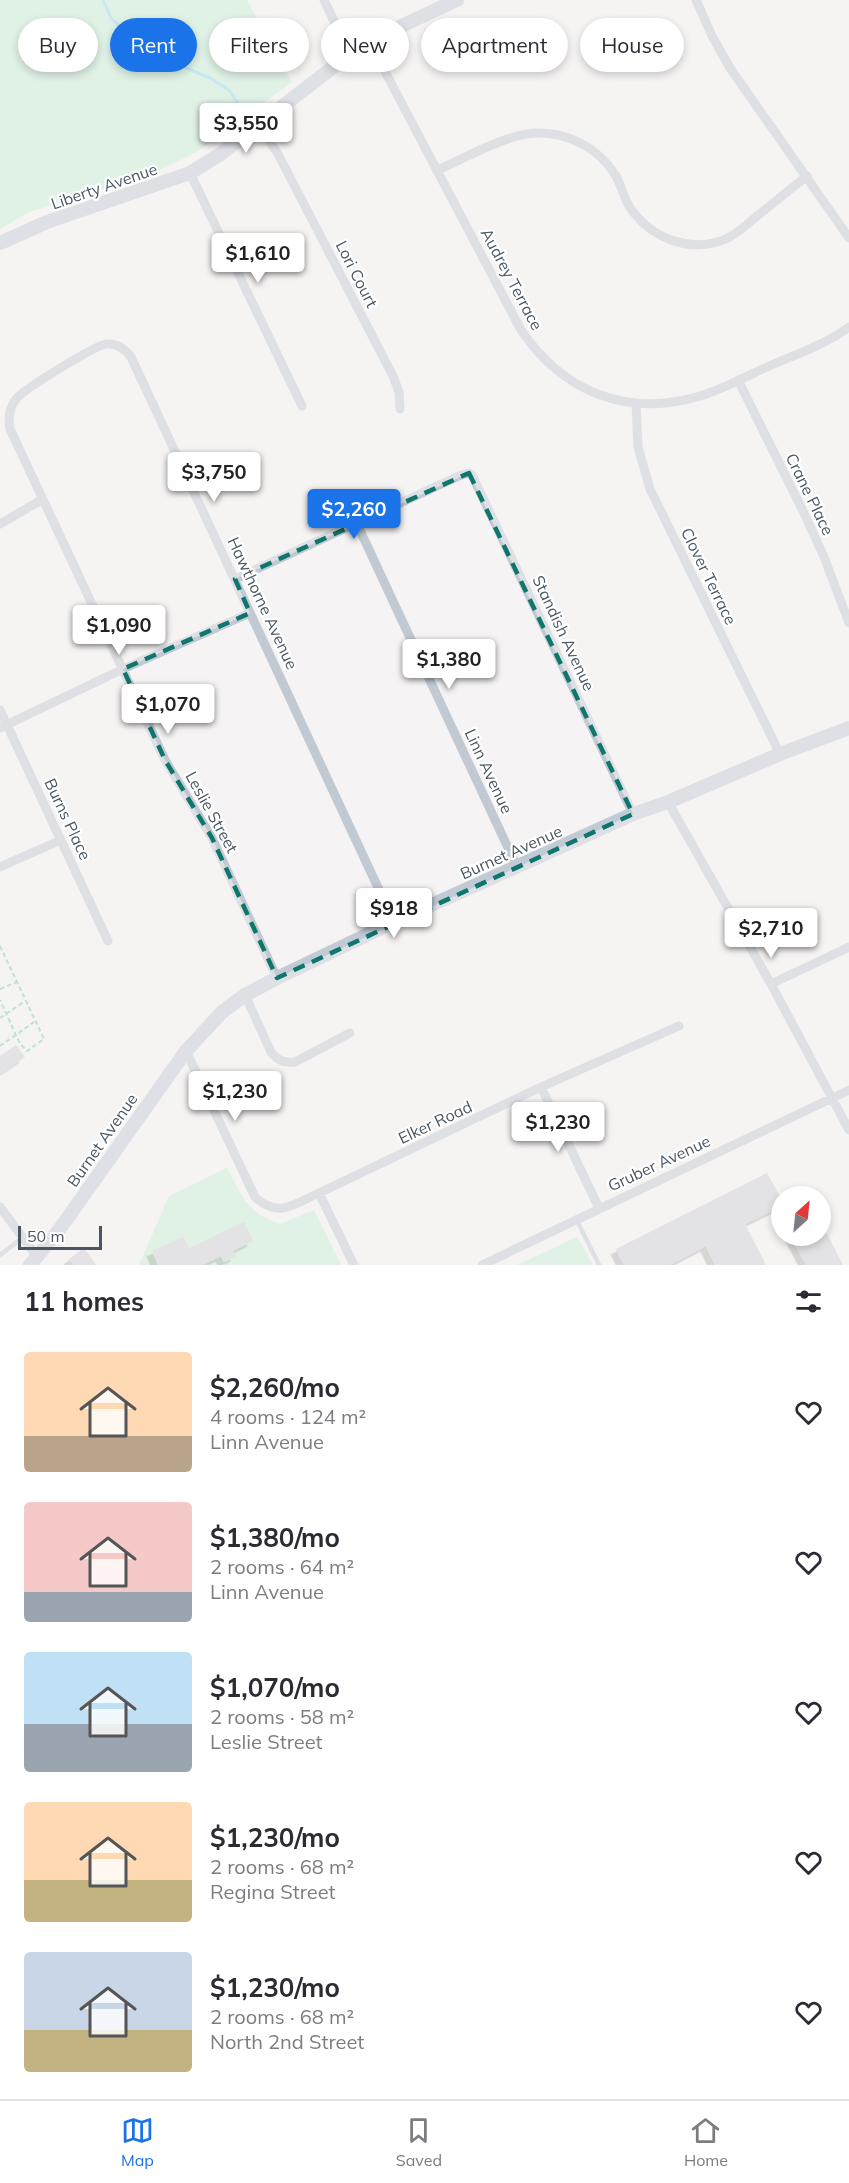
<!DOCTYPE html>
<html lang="en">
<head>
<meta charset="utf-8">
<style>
  :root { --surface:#fff; --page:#f2f2f3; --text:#2b2b33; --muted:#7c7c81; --line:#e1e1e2; --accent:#1a73e8 }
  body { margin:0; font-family:Mulish,sans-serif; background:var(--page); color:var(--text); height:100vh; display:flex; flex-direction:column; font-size:22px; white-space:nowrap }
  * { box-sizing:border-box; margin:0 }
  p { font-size:20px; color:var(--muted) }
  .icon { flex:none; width:33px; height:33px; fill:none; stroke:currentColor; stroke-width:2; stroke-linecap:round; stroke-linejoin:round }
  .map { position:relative; height:1265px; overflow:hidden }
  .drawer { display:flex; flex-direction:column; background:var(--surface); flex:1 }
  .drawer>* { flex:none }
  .hud { position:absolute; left:18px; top:18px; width:813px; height:54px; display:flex; gap:12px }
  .needle { width:39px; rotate:27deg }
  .controls { position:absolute; left:771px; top:1186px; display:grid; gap:12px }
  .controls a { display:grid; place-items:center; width:60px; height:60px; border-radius:50%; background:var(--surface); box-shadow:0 3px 9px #0003; font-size:30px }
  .scale { position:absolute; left:18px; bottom:15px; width:84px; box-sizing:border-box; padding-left:6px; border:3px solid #4a5661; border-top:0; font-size:16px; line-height:21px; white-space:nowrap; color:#4a5661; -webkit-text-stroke:4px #fff; paint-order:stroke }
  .price { position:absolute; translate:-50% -51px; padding:0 14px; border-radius:6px; background:#fff; color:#222; font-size:20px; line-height:39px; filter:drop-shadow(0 2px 3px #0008) }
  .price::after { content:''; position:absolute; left:50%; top:36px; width:18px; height:14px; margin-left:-9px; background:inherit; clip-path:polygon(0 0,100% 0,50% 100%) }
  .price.on { background:var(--accent); color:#fff }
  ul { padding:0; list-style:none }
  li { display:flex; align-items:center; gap:18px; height:150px; padding:0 24px }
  li span { display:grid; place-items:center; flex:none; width:168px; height:120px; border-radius:6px; color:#555 }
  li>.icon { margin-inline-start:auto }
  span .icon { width:72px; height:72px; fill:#fffc; stroke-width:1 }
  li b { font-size:26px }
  h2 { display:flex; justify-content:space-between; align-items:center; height:72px; padding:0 24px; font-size:26px }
  .chip { padding:0 21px; border-radius:27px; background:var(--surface); box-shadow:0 3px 9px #0003; font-size:21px; line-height:54px }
  .chip.on { background:var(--accent); color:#fff }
  .dock { display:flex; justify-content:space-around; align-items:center; height:84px; border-top:2px solid var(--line); background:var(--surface); font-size:16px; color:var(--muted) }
  .dock a { display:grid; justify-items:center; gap:3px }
  .dock .on { color:var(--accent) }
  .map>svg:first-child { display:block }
</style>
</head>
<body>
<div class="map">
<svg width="849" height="1265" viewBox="0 0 849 1265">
  <defs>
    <filter id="shadow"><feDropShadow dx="-5.5" dy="5.5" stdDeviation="0" flood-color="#0004"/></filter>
  </defs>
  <rect width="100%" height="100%" fill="#f5f3f3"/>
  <path fill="#c3f1d5" d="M0 0H247L292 82 195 153 150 175 29 212 0 229Z
    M227 1168C245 1200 244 1210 280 1224L314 1210 341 1265H139L169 1196Z
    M577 1237 593 1265H517Z"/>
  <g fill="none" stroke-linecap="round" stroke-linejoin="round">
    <path stroke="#90daee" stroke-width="3" d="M103 0 111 18 148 52 210 78 229 90 245 114"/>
  </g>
  <path fill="#cdcfd5" filter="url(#shadow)" d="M16 1045 25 1057 0 1074V1056Z
    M767 1173 782 1200V1206L745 1224 766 1265H715L706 1246 670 1265H624L616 1249Z
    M820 1220 843 1265H806L791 1236H820Z
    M244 1222 253 1241 233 1251 236 1256 224 1262 221 1256 203 1265H158L152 1251 183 1237 189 1248Z
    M84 1248 96 1265H74L69 1259Z"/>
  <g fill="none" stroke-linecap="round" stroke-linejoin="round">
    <path stroke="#7ad0a6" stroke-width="2" stroke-dasharray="4.5 3" stroke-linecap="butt" d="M0 946 44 1039 27 1051 20 1044 0 1000
      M0 989 17 982
      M0 1018 25 1001
      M0 1046 34 1022"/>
    <path stroke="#c1cad2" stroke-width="4.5" d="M576 1219 599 1265
      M0 1255 22 1238"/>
    <path stroke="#c1cad2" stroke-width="9" d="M324 0 350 54
      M696 0 712 36 730 68 849 238
      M370 43 521 330C563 392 627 418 700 396 723 389 745 377 767 367 794 355 825 345 849 327
      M258 125 278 154 393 376 399 392 400 409
      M438 170C465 158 507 134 536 133 568 132 599 148 616 176 622 187 624 199 631 209 653 240 693 254 728 238 739 232 748 224 757 216 774 203 790 189 807 176
      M190 173 302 406
      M738 380 804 513 824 557 849 623
      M636 403 638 447 650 489 780 754
      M0 524 43 499
      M357 524 517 867
      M235 579 461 475 469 473 472 475 633 814
      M0 710 108 941
      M0 728 123 669 250 613
      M668 802 771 984 849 1130
      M0 867 61 840
      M277 978 212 838 165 760 10 429C8 418 9 408 16 399 24 389 97 344 107 344 117 343 125 349 131 357L394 922
      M771 984 849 947
      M245 995 271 1052C278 1061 284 1063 295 1062L350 1033
      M186 1051 255 1197C279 1219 294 1204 319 1193L541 1087 679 1026
      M541 1087 599 1208
      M319 1193 354 1265
      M0 1207 38 1258
      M482 1265 849 1090"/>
    <path stroke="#c1cbd6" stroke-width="14" d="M0 243 47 222 190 173 222 153 350 54 395 29 457 0
      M30 1265 59 1230 186 1051 222 1012 245 995 277 978 394 922 633 814 668 802 780 754 849 728"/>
  </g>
  <path d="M0 0H849V1265H0ZM469 473 633 814 277 978 212 838 165 760 123 669 250 613 235 579Z" fill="#f5f3f3" fill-opacity=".55" fill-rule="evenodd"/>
  <path fill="none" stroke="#0f766e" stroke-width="4.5" stroke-dasharray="12 8" stroke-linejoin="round" d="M469 473 633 814 277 978 212 838 165 760 123 669 250 613 235 579Z"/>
  <g text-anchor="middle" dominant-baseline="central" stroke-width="4.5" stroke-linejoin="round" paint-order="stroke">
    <g font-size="16" fill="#4a5661" stroke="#fff">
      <text transform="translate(104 186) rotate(-19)">Liberty Avenue</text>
      <text transform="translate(357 274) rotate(63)">Lori Court</text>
      <text transform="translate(512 279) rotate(62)">Audrey Terrace</text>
      <text transform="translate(810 494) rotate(64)">Crane Place</text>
      <text transform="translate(709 576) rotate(64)">Clover Terrace</text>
      <text transform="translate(263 603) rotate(65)">Hawthorne Avenue</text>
      <text transform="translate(564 633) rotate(65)">Standish Avenue</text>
      <text transform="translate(489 771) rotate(65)">Linn Avenue</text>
      <text transform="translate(212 812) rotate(61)">Leslie Street</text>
      <text transform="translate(68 819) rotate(65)">Burns Place</text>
      <text transform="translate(511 852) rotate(-24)">Burnet Avenue</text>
      <text transform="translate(435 1122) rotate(-25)">Elker Road</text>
      <text transform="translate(102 1140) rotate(-55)">Burnet Avenue</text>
      <text transform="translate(659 1163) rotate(-25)">Gruber Avenue</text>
    </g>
  </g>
</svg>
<div class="controls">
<a><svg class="needle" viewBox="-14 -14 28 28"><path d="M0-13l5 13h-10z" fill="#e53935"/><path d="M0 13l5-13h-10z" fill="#7c7c81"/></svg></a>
</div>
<div class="scale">50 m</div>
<b class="price" style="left:246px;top:154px">$3,550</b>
<b class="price" style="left:258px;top:284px">$1,610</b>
<b class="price" style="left:214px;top:503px">$3,750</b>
<b class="price on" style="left:354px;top:540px">$2,260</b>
<b class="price" style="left:119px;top:656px">$1,090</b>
<b class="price" style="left:449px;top:690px">$1,380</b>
<b class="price" style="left:168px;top:735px">$1,070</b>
<b class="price" style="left:394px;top:939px">$918</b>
<b class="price" style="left:771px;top:959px">$2,710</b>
<b class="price" style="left:235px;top:1122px">$1,230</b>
<b class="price" style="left:558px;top:1153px">$1,230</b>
<div class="hud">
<a class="chip">Buy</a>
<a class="chip on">Rent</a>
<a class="chip">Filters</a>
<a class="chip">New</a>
<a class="chip">Apartment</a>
<a class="chip">House</a>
</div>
</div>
<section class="drawer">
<h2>11 homes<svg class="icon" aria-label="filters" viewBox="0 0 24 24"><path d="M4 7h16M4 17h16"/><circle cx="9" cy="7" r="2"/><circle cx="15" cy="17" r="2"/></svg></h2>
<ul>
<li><span style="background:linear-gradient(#ffd9b3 70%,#b9a48a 0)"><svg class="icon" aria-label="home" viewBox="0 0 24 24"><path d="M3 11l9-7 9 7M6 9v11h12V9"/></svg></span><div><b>$2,260/mo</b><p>4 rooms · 124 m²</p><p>Linn Avenue</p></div><svg class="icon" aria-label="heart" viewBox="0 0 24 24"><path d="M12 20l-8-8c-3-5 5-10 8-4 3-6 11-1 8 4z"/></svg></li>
<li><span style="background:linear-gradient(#f6c9c9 75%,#9aa5b1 0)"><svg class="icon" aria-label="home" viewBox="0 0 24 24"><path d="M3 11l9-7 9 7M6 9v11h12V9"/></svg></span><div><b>$1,380/mo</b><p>2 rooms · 64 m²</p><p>Linn Avenue</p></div><svg class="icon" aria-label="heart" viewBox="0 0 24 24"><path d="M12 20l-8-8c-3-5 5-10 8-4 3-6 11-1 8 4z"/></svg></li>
<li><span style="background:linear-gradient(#bfe0f5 60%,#9aa5b1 0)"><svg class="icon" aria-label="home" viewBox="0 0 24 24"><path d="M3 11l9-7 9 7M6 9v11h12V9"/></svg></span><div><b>$1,070/mo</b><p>2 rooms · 58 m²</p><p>Leslie Street</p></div><svg class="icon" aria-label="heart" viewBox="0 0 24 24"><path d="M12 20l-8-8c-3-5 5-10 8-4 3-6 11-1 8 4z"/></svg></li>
<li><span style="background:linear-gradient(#ffd9b3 65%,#c2b280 0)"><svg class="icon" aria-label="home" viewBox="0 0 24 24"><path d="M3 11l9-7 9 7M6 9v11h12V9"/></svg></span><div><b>$1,230/mo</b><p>2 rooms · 68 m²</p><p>Regina Street</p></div><svg class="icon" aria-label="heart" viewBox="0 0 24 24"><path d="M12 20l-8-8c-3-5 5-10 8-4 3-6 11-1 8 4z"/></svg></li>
<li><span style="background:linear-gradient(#c9d6e8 65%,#c2b280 0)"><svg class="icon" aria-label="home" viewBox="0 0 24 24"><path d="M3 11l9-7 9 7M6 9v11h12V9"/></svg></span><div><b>$1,230/mo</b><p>2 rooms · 68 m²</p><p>North 2nd Street</p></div><svg class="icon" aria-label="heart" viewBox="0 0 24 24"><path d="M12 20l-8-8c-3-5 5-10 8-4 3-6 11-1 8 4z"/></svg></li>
</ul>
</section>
<nav class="dock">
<a class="on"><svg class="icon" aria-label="map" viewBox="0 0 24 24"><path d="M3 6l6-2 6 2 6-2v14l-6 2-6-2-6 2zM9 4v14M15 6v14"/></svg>Map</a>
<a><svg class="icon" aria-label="saved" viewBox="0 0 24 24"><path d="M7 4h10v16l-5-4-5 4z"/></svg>Saved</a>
<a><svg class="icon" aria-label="home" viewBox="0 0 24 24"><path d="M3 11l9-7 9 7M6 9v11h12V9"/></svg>Home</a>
</nav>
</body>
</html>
